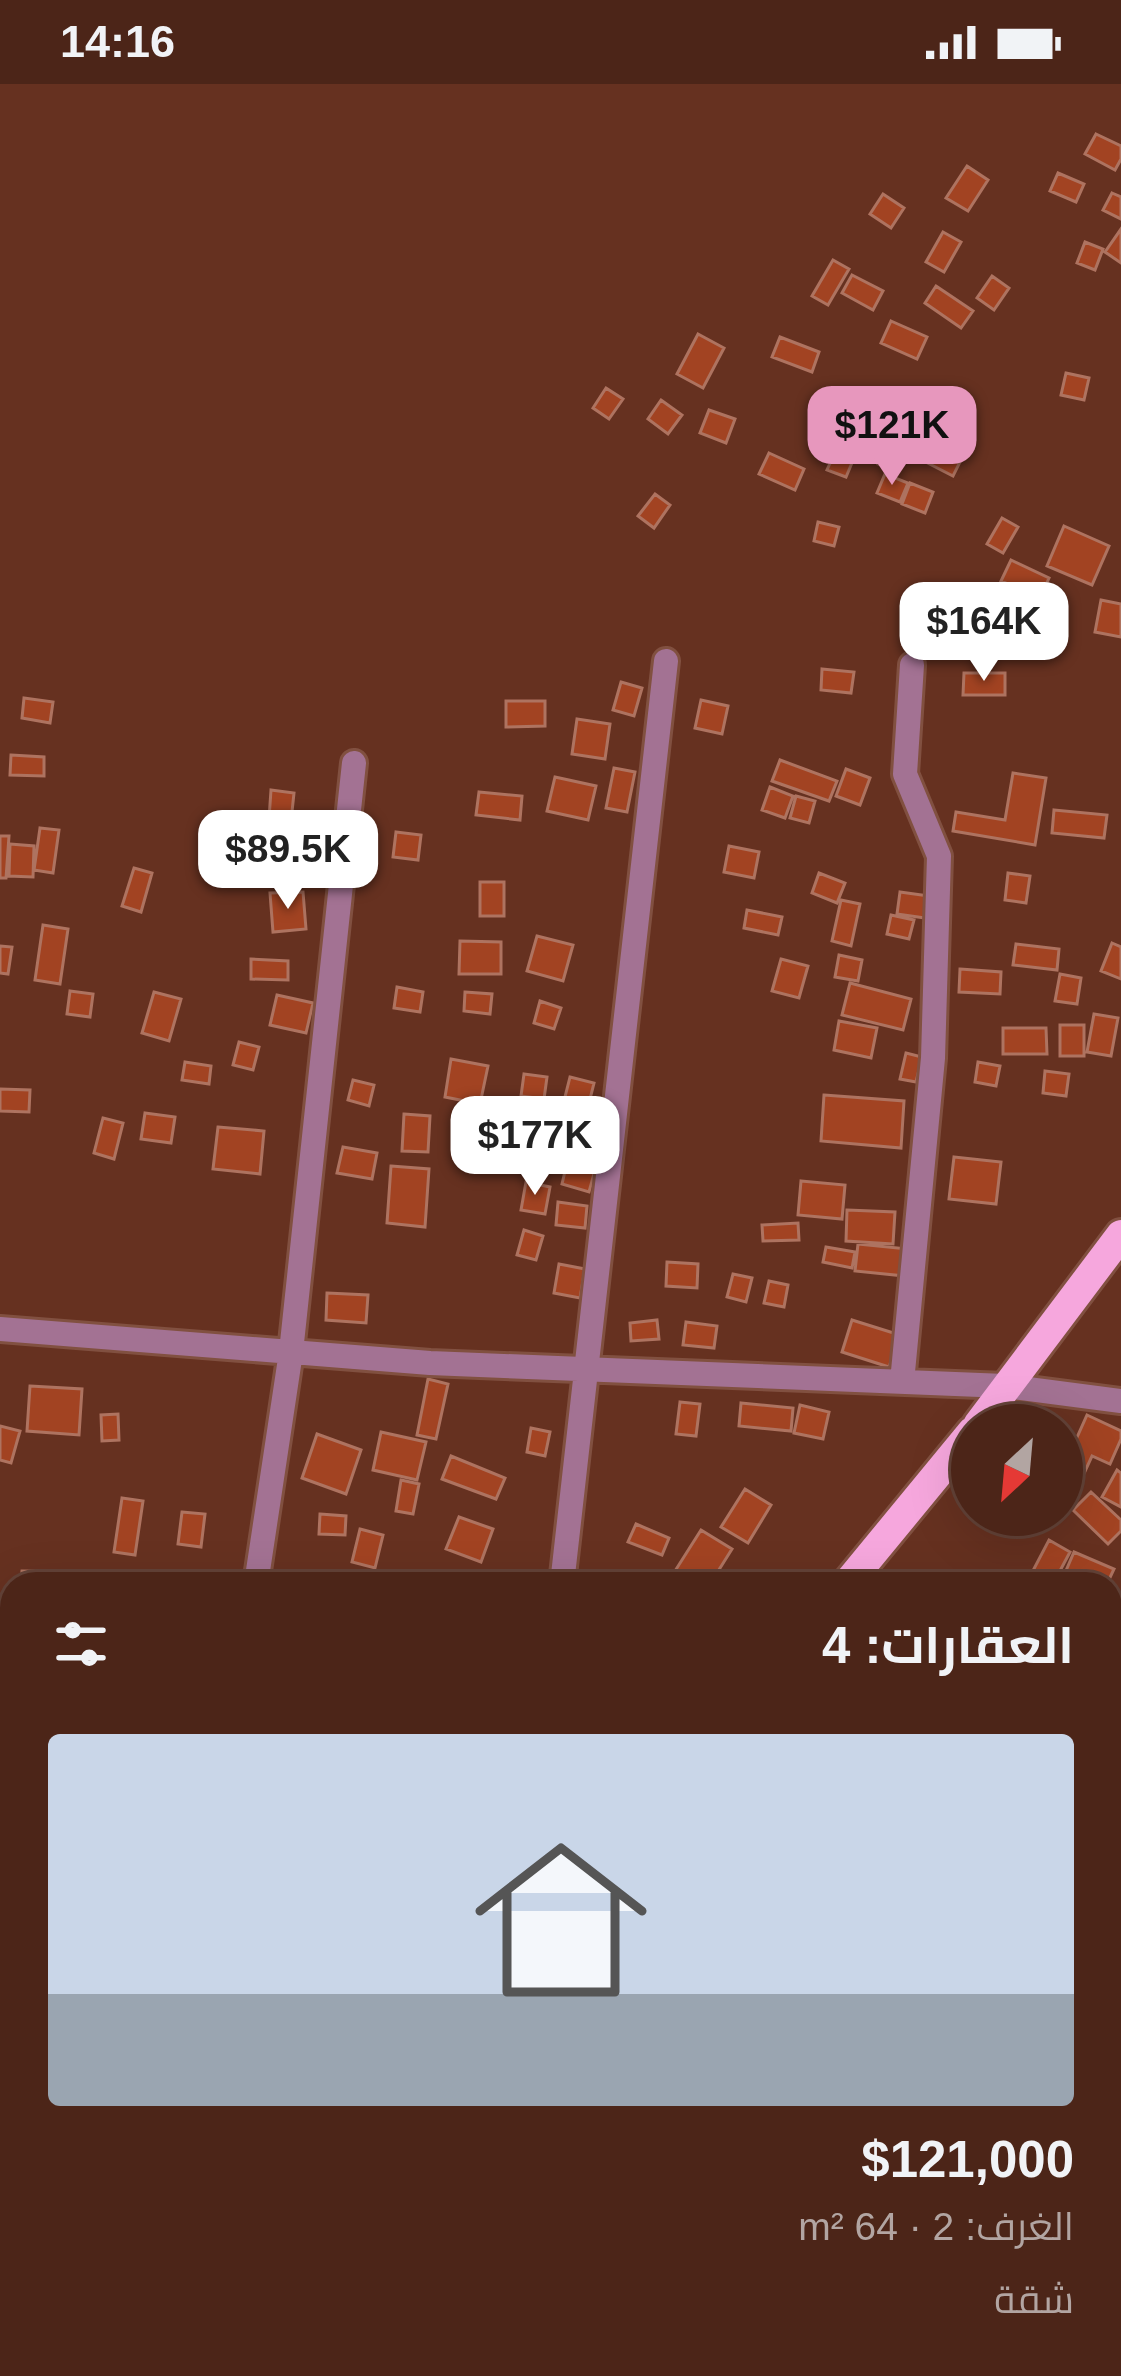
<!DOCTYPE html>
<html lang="ar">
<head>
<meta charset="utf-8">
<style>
  :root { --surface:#4c2518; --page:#532d21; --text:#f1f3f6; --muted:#b2a5a2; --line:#634237; --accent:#e797bd }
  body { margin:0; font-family:Arial,Cairo,sans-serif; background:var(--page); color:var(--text); direction:rtl; height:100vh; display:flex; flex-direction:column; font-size:45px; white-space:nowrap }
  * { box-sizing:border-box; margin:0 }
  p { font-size:39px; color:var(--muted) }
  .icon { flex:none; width:66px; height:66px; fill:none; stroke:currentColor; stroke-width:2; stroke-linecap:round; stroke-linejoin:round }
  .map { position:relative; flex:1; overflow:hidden; direction:ltr }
  .sheet { position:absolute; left:0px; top:1488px; width:1122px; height:804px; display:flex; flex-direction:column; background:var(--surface); border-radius:36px 36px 0 0; box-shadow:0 12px 48px #0002,0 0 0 3px var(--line); direction:rtl }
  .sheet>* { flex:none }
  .needle { width:78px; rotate:206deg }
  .buttons { position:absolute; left:951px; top:1320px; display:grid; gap:24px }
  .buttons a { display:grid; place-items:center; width:132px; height:132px; border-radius:50%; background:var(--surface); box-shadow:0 12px 48px #0002,0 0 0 3px var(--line); font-size:60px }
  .price { position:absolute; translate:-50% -102px; padding:0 27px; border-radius:24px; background:#fff; color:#222; font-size:39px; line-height:78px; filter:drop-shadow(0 3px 6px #0008) }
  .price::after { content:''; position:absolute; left:50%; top:72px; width:36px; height:27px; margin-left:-18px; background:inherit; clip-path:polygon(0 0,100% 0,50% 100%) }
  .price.active { background:var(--accent); color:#111 }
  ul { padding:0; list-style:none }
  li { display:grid; align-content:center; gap:24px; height:636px; padding:0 48px }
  li span { display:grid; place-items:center; height:372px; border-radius:12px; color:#555 }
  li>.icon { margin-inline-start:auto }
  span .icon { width:216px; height:216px; fill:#fffc; stroke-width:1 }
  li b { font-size:51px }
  h2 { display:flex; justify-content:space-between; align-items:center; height:144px; padding:0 48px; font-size:51px }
  .status { display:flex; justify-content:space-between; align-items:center; height:84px; padding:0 60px; background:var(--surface); direction:ltr }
  .status svg { height:33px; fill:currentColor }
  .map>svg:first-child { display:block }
</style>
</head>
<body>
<div class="status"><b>14:16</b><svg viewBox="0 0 49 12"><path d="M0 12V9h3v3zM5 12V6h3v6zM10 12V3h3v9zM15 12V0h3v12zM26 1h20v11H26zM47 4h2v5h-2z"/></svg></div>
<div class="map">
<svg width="1121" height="2292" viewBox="0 0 1121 2292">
  <rect width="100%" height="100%" fill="#663120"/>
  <path fill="#a24322" stroke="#ae7360" stroke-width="3" d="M1096 50 1121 62V75L1115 86 1085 70Z
    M967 82 988 96 968 127 946 114Z
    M1058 89 1084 100 1076 118 1050 107Z
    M1112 109 1121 113V135L1103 126Z
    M883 110 904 124 891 144 870 130Z
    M1121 145V179L1105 168Z
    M943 148 961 158 944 188 926 178Z
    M1085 158 1103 165 1095 186 1077 179Z
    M833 176 849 185 828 221 812 212Z
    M852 191 883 207 873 226 842 209Z
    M992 192 1009 204 994 226 977 214Z
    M936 202 973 227 961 244 925 219Z
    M891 237 927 253 917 275 881 259Z
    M698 250 724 264 703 304 677 290Z
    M780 253 819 268 812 288 772 273Z
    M1066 289 1089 294 1084 316 1061 311Z
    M606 304 623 315 609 335 593 324Z
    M872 312 895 321 888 338 865 329Z
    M661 316 682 331 668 350 648 335Z
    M709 326 735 335 726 359 700 349Z
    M933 354 964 370 953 392 922 376Z
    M885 356 904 363 896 386 878 380Z
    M836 366 854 374 846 393 827 386Z
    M769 369 804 385 795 406 759 390Z
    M885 390 908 399 900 418 877 409Z
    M910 399 933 408 925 429 902 420Z
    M655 410 670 421 654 444 638 432Z
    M1002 434 1018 443 1003 469 987 460Z
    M818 438 839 443 834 462 814 457Z
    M1064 442 1109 462 1092 501 1047 482Z
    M1011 476 1049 494 1040 514 1001 497Z
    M1101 516 1121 520V553L1095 548Z
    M983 526 1006 532 1000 553 978 547Z
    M822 585 854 588 851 609 821 606Z
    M964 589H1005V611H963Z
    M621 598 642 604 634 632 613 626Z
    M24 614 53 618 50 639 22 634Z
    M701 616 728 622 722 650 695 644Z
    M506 617H545V642L506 643Z
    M577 635 610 640 605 675 572 670Z
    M11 671 44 673V692L10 691Z
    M780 676 837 697 829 717 772 697Z
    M614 684 635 688 627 728 606 724Z
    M846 685 870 694 860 721 836 712Z
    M1013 689 1046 694 1035 761 953 747 956 728 1005 736Z
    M555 693 596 702 588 736 547 727Z
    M770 703 793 712 785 734 762 726Z
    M271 706 294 709 291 737 269 735Z
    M479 708 522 712 520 736 476 731Z
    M796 712 815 717 809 739 790 734Z
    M1054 726 1107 731 1104 754 1052 749Z
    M40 744 59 746 53 789 34 786Z
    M396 748 421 751 418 776 393 773Z
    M0 752H9L6 794H0Z
    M10 760 34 762 33 793 9 792Z
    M729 762 759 768 754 794 724 788Z
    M227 767H260L261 795 228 796Z
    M134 784 152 789 141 828 122 822Z
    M819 789 845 799 837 819 812 809Z
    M1008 789 1030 792 1026 819 1005 816Z
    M480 798H504V832H480Z
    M303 808 306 845 273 848 270 809Z
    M900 808 929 812 925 834 897 830Z
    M841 816 860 820 851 862 832 857Z
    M747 826 782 833 778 851 744 844Z
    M891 831 914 836 909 855 887 850Z
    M43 841 68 845 60 900 35 896Z
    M537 852 573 861 563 897 527 887Z
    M460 857 501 858V890H459Z
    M1112 859 1121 863V895L1101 887Z
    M1016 860 1059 865 1057 886 1013 881Z
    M0 862 12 863 8 890 0 889Z
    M839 871 862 876 858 897 835 893Z
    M251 875 288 877V896L251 895Z
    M781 875 808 882 799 914 772 907Z
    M960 885 1001 888 1000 910 959 908Z
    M1060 890 1081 894 1077 920 1055 917Z
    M850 899 911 915 903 946 842 931Z
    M397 903 423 908 420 928 394 924Z
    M70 907 93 910 90 933 67 930Z
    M154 908 181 915 169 957 142 949Z
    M465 908 492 910 490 930 464 927Z
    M277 911 313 919 306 949 270 941Z
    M540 917 561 924 554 945 534 939Z
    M1094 930 1118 934 1111 972 1087 968Z
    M839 937 877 944 871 974 834 966Z
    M1060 941H1084V972H1060Z
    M1003 944H1046L1047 970H1003Z
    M239 958 259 963 253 986 233 981Z
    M906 969 922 973 916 998 900 995Z
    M451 975 488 982 480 1020 445 1013Z
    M185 978 211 982 209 1000 182 996Z
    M978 978 1000 982 996 1002 975 998Z
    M1045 987 1069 990 1066 1012 1043 1009Z
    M524 990 547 993 544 1015 521 1012Z
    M570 993 594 999 588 1023 564 1017Z
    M353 996 374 1001 369 1022 348 1016Z
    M0 1005 30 1006 29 1028 0 1027Z
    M824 1011 904 1017 901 1064 821 1057Z
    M145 1029 175 1033 171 1059 141 1055Z
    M404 1030 430 1032 428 1068 402 1067Z
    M103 1034 123 1039 114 1075 94 1069Z
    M218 1043 264 1047 260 1090 213 1085Z
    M343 1063 377 1069 372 1095 337 1089Z
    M954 1073 1001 1078 996 1120 949 1115Z
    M567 1079 595 1086 589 1108 562 1100Z
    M391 1082 429 1085 425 1143 387 1139Z
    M801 1097 845 1101 842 1135 798 1131Z
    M526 1098 550 1103 545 1130 521 1126Z
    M558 1118 587 1122 585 1144 556 1141Z
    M847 1126 895 1128 893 1160 846 1157Z
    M798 1139 799 1156 763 1157 762 1141Z
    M524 1146 543 1152 536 1176 517 1171Z
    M858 1160 908 1165 905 1192 855 1187Z
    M826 1163 855 1168 852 1184 823 1178Z
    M667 1178 698 1180 697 1204 666 1202Z
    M559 1180 585 1185 580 1214 554 1209Z
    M733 1190 752 1194 746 1218 727 1213Z
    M769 1197 788 1201 784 1223 764 1219Z
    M327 1209 368 1211 366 1239 326 1236Z
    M657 1236 659 1255 631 1257 630 1239Z
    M852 1236 900 1251 889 1283 842 1268Z
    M686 1238 717 1242 714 1264 683 1261Z
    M428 1295 448 1300 436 1355 417 1351Z
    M30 1302 82 1305 79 1351 27 1347Z
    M680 1318 700 1320 696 1352 676 1350Z
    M741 1319 793 1324 791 1347 739 1342Z
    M800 1321 829 1328 823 1355 794 1349Z
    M118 1330 119 1356 102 1357 101 1331Z
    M1087 1331 1121 1347V1355L1110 1380 1092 1372 1081 1396 1062 1387Z
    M0 1342 20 1347 11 1379 0 1376Z
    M531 1344 550 1348 545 1372 527 1368Z
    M381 1348 426 1358 417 1396 373 1386Z
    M317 1350 361 1366 346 1410 302 1394Z
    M451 1372 505 1394 496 1415 442 1395Z
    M1117 1386 1121 1389V1423L1102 1413Z
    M401 1396 419 1400 413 1430 396 1427Z
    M745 1405 771 1421 748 1459 721 1443Z
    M1091 1408 1121 1436V1447L1108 1460 1073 1426Z
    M122 1414 143 1417 135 1471 114 1468Z
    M182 1428 205 1430 201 1463 178 1460Z
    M320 1430 346 1432 345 1451 319 1450Z
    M459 1433 493 1445 481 1478 446 1465Z
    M636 1440 669 1454 662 1471 628 1458Z
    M360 1445 383 1451 375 1484 352 1478Z
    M701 1446 732 1465 710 1500H671L668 1498Z
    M1049 1456 1070 1468 1053 1500H1026Z
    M1074 1468 1114 1485 1107 1500H1090L1065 1489Z
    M22 1487 100 1488V1500H21Z
    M0 1559 12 1561 7 1613 0 1612Z
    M0 1614H4L6 1693H0Z
    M1110 1628 1121 1631V1656L1110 1653Z
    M1110 1905 1121 1906V1949L1110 1948Z
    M0 1920H12V1962H0Z
    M1110 1964 1121 1965V1987L1110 1986Z
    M1110 2008H1121V2047H1110Z
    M687 2280H753L751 2292H722L686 2286Z
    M936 2280H979L975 2292 934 2289Z"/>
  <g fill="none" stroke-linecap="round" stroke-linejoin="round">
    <g stroke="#815040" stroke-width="30">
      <path id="street" d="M0 1245 430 1279 1005 1302 1121 1317
        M902 1298 933 974 939 772 905 690 912 581
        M256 1500 291 1268 354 679
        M562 1500 666 577
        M0 1804 12 1805
        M1110 1813H1121
        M797 2292 799 2280"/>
    </g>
    <g stroke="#815040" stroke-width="30">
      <path id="secondary" d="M1110 2170 1121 2171"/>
    </g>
    <g stroke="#815040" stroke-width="36">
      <path id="primary" d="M978 1341 1121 1151
        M847 1500 972 1348
        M151 2292 162 2280"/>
    </g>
    <use href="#street" stroke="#a37293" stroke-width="24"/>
    <use href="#secondary" stroke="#d88cc0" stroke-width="24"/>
    <use href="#primary" stroke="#f6a7dd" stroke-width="30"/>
  </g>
</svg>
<div class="buttons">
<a><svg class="needle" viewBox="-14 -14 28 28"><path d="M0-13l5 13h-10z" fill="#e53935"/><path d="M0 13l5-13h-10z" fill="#b2a5a2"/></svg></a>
</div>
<b class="price active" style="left:892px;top:404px">$121K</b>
<b class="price" style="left:984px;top:600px">$164K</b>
<b class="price" style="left:288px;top:828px">$89.5K</b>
<b class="price" style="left:535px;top:1114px">$177K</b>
<section class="sheet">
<h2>العقارات: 4<svg class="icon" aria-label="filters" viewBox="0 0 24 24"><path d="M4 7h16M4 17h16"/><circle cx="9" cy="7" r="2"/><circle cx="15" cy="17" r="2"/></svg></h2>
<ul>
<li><span style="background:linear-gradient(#c9d6e8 70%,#9aa5b1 0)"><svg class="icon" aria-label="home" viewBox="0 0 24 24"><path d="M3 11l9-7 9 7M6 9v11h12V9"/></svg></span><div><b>$121,000</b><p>الغرف: 2 · 64 m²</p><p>شقة</p></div></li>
</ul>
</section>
</div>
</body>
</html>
